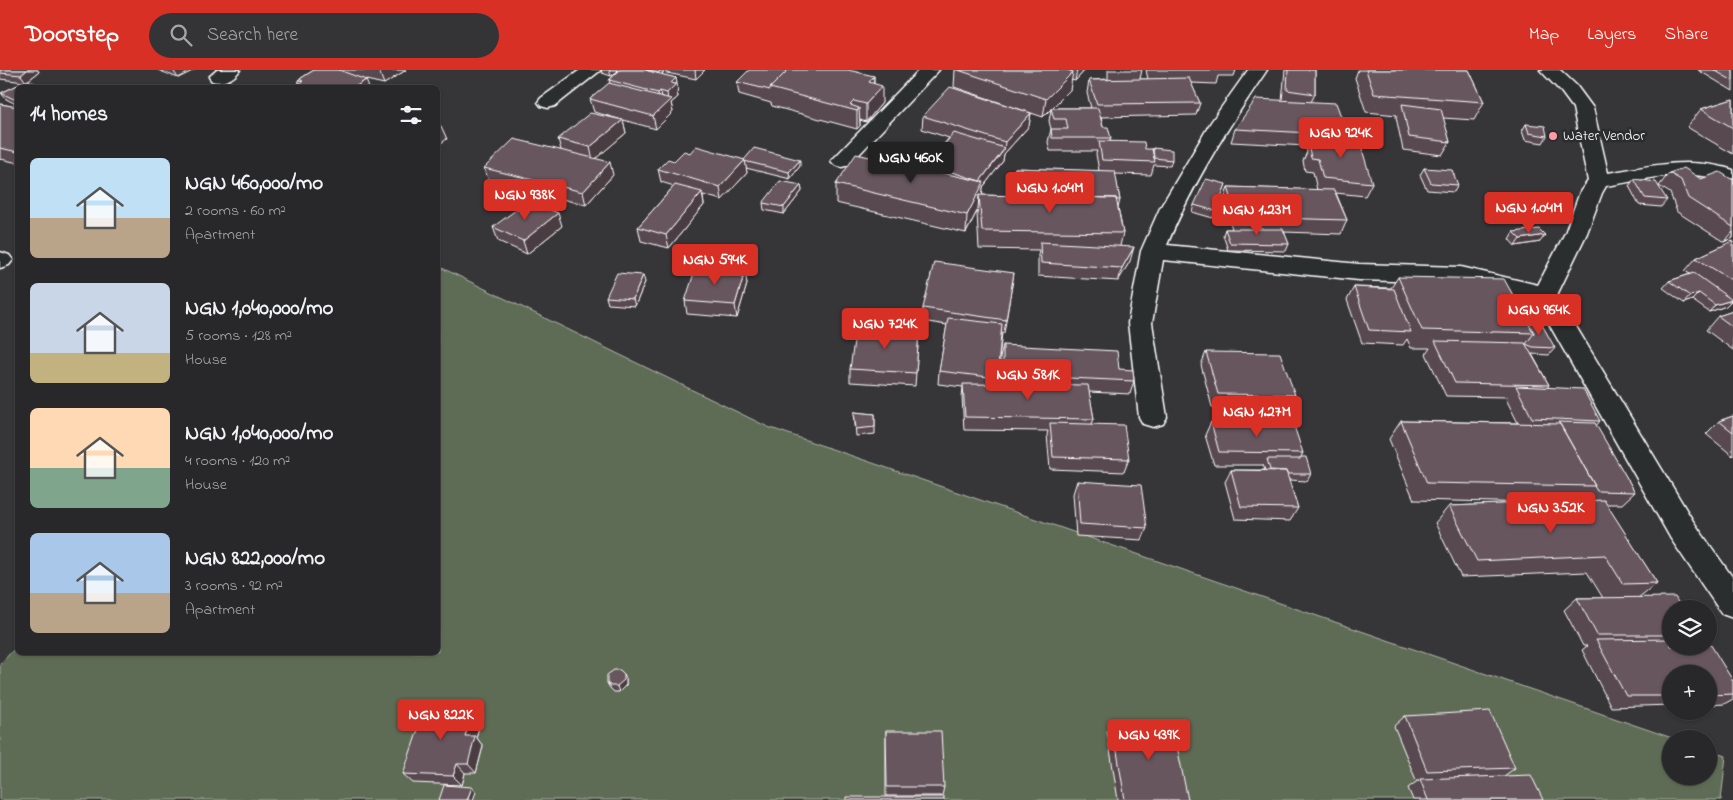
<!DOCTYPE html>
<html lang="en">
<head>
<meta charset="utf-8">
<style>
  :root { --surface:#28282a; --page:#343436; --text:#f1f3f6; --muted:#a5a6a8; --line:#444447; --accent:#d93025 }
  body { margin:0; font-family:"Indie Flower",sans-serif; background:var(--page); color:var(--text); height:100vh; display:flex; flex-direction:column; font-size:19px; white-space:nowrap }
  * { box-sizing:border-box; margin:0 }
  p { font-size:16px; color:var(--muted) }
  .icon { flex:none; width:28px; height:28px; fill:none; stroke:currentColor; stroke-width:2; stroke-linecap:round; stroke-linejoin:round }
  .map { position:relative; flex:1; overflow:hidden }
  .panel { position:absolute; left:15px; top:15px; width:425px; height:570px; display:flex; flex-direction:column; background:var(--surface); border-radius:8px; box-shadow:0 1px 4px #0004,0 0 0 1px var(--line) }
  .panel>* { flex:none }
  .fabs { position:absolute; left:1662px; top:530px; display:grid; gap:10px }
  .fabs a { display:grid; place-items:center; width:55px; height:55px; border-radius:50%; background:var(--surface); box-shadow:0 1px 4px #0004,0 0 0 1px var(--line); font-size:25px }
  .price { position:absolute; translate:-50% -42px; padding:0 11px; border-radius:5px; background:var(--accent); color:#fff; font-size:16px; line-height:32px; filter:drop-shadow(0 1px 2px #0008) }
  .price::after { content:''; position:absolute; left:50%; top:30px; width:15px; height:11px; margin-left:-8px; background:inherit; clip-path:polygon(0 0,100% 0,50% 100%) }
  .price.on { background:#222; color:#fff }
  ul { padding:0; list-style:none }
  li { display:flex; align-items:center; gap:15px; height:125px; padding:0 15px }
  li span { display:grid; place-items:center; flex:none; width:140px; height:100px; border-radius:8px; color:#555 }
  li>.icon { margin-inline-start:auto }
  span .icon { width:60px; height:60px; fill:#fffc; stroke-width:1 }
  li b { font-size:21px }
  h2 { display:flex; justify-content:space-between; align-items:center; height:60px; padding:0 15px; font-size:21px }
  header { display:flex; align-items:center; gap:30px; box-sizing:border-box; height:70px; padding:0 25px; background:var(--accent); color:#fff }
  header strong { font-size:24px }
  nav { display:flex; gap:28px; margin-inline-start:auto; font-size:18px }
  .search { width:350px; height:45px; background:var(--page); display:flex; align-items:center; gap:12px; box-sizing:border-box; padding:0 18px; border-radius:28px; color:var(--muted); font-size:19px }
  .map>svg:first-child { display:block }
</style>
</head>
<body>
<header>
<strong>Doorstep</strong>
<div class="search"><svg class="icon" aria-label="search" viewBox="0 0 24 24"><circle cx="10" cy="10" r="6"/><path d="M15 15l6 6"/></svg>Search here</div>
<nav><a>Map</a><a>Layers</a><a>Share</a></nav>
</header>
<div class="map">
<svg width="1733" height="730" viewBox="0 0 1733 730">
  <rect width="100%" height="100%" fill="#363538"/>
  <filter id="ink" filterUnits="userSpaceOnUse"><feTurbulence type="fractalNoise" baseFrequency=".02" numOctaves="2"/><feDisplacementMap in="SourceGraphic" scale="10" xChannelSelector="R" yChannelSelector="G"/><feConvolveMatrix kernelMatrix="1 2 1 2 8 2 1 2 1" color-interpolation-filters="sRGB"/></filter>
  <g filter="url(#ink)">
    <path fill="#5e6c54" stroke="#aeb6aa" d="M438 196 768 357 1675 669H1671V706H1709V680L1726 686 1721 730H0V594L17 576 18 582H438Z"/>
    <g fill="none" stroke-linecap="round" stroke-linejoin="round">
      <g stroke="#fff" stroke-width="3">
        <path id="minor" d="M217 0H240C234 9 223 14 212 11L209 7Z
          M580 0H601L555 36 548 38 541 36 538 32 541 28Z
          M919 0H939L849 95 842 97 835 95 831 91 835 87Z
          M1248 0H1267C1229 56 1193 112 1167 175L1359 194 1461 197 1538 215 1565 163 1580 122 1588 111 1573 38 1562 23 1540 0H1560L1576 15 1593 38 1608 103C1650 96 1691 86 1733 100V114C1723 111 1713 107 1703 106 1671 101 1637 111 1606 116L1602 123 1587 163 1557 225 1693 451 1733 508V548L1722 544 1671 469 1536 231 1461 213 1359 210 1163 190 1152 253 1167 347 1163 354 1153 357 1143 354 1139 347 1128 253 1141 181 1160 138 1211 52Z
          M0 182 9 185 13 190 9 195 0 198Z"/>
      </g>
      <use href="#minor" fill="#2a2d2e" fill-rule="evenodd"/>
    </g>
    <path fill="#594a51" stroke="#fff" d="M0 0H38L39 2 18 18V35L6 29 1 23 24 12 0 9Z
      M158 0H194L178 8Z
      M314 0H406L384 14 366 10 299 13 298 10Z
      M601 0H705L696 9 662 2 663 5 676 8 678 21 677 22 678 27 671 33 673 42 656 59 623 50 626 63 595 89 613 105 586 135 489 111 484 98 561 80 558 69 619 49 594 42 590 29 610 13 609 10 618 1 611 6 602 3Z
      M955 0H1085L1075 11 1071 10 1070 20 1052 38H1091L1087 23 1089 10 1108 9V0H1142L1140 9H1148L1146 0H1236L1234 6H1218L1216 14 1191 13 1200 33 1196 45 1101 47 1103 57 1111 68 1110 71 1152 81 1153 78 1172 90 1170 96 1154 95 1151 105 1115 104 1120 130 1118 138 1123 163 1120 176 1130 191 1118 211 1038 206V185L1039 180 979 179 977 143 978 139 966 163 836 133V114L927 100V94L949 68 922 59 923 46 1031 43 1029 56 1004 84 1003 91 983 117 982 125 1014 126 1013 111 1015 98 1099 101 1096 84 1097 81H1050L1048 72 1051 59 1049 51 1051 39 1043 47 954 17Z
      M1285 0H1315V24L1311 32 1348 65 1347 68 1372 113 1365 126 1336 123 1347 150 1341 164 1284 162 1289 174 1286 181 1228 180 1223 165 1225 159H1232L1224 130 1228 117 1317 120 1313 102 1305 101 1303 91 1307 82 1306 78 1307 76 1231 72 1235 59 1282 30Z
      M1358 0H1469L1484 32 1474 50 1443 48 1450 72 1442 85 1403 80 1396 47 1397 45 1366 42 1355 8Z
      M1698 0H1733V21Z
      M874 6V13L882 33 866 52 860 50V56L857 59 772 36 771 33 739 24 737 12Z
      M1733 29V84L1687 57 1701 39Z
      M0 34 18 37V93L1 89 0 90Z
      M1526 54 1547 66 1543 73 1525 70 1522 61Z
      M690 83 744 90 800 96 790 109 746 98 747 103 722 130 703 125 704 135 669 178 641 171 638 157 674 116 661 112 658 99Z
      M1424 98 1458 115 1454 122 1427 120 1420 105Z
      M1669 103 1701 109H1733V168L1724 172 1677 142 1670 123 1659 116Z
      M1634 109 1667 130 1661 137 1639 135 1629 116Z
      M1226 114 1213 148 1192 142 1194 135Z
      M801 115 802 121 784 144 764 140 763 133Z
      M562 156 527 184 498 171 493 157Z
      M1513 162 1540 172 1515 176 1509 169Z
      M1733 171V232L1731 231 1726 236 1709 242 1692 230 1684 233 1663 218 1669 211 1690 204 1685 201 1696 188Z
      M745 201 747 214 737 248 687 244 685 231Z
      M1014 203 1004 263H1002L996 314H1001L1000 288 1003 275 1119 299 1134 311 1130 324 1089 322 1094 349 1092 354 1129 389 1124 402 1050 399 1047 365 1048 361 964 360 962 327 963 317 938 314 939 301 947 255 922 251 923 238Z
      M1398 207 1527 251 1555 278 1549 285 1532 284 1549 315 1547 318 1600 351 1596 356 1635 422 1622 434H1606L1657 513 1638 528 1671 539V576L1733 611V629L1724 634 1709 635V604H1671V635L1611 637 1582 580 1587 576H1583L1564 540 1577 528H1603L1587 502 1461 507 1435 453 1449 436 1536 433 1414 430 1389 369 1401 351 1518 353 1506 329 1508 327 1446 326 1426 284 1430 278H1411L1407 269 1403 275 1362 273 1347 230 1354 217 1391 218Z
      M645 212 635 236 608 234 606 227Z
      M1733 241V280L1706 260 1718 246Z
      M919 261 915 316 850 312V299Z
      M1206 282 1295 325 1288 338 1212 337 1201 295Z
      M854 342 875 344V364L856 366Z
      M1733 346V386L1706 364 1719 351Z
      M1211 352 1303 383 1301 387 1311 404 1307 411 1289 410 1298 438 1290 451 1235 449 1225 412 1231 400H1265L1263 395H1214L1205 365Z
      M1077 411 1147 458 1142 470 1076 466 1073 424Z
      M624 604 626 609V615L619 622H614L610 618 607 613Z
      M483 645 476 667 483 676 476 703H465L462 715 413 713 403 704Z
      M1405 646 1515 698 1504 706 1543 730H1413L1408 718 1419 710H1416L1394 656Z
      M1112 651 1188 730H1118L1107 661Z
      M886 661 944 717 942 726H886Z"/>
    <path fill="#483c42" stroke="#fff" d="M27 0H38L39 2 26 12 21 5Z
      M173 0H194L178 8Z
      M381 0H406L384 14 379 1Z
      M609 0H617L618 1 611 6Z
      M695 0H705L696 9Z
      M1077 0H1085L1075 11Z
      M1073 2 1070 20 1043 47 1046 29Z
      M874 6 873 24 869 12Z
      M676 8 678 21 677 22 678 27 671 33 673 42 656 59 653 46 668 31 667 23 671 13Z
      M366 10 369 18H353Z
      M882 16V33L866 52V34Z
      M660 21 662 34 660 36 658 23Z
      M859 38 860 56 857 59V41Z
      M1031 43 1029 56 1004 84 1003 91 983 117 982 131 979 125 978 139 966 163 967 145 978 123 980 111 1004 80 1005 72Z
      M623 50 626 63 593 91 590 77Z
      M441 56 447 69 438 75V59Z
      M745 90 747 103 722 130 720 117Z
      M800 90V96L790 109 789 102Z
      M610 92 613 105 586 135 583 122Z
      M801 115 802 121 784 144V137Z
      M702 122 704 135 669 178 666 165Z
      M558 143 562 156 527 184 523 171Z
      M1733 162V168L1724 172Z
      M1545 165 1540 172 1515 176 1520 169Z
      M1134 177 1130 191 1118 211 1122 198Z
      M745 201 747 214 737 248 735 235Z
      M643 205 645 212 635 236 633 229Z
      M1699 223 1692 230 1684 233 1690 226Z
      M1732 230 1726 236 1709 242 1715 235Z
      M624 604 626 609V615L619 622 617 616Z
      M475 635 483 645 476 667 483 676 476 703 468 694 465 666Z
      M457 694 465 703 462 715 453 706Z
      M472 717 476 722 473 730H467Z"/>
    <path fill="#67565e" stroke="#fff" d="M0 0H27L21 5 0 3Z
      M314 0H339L366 10 353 18H292L303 11 298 10Z
      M620 0H645L676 8 671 13 676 14 667 23 660 21 658 23 609 10Z
      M645 0H662L658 3Z
      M749 0H788L770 18V20L737 12Z
      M788 0H848L874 6 869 12 882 16 866 34 854 31 850 35 859 38 857 41 770 18Z
      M958 0H1067L1073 2 1046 29Z
      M1288 0H1315V24L1287 20Z
      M1366 0H1469L1484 32 1374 24Z
      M1714 0H1733V11Z
      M1189 8 1200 33 1097 34 1089 10Z
      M28 10 44 18H18V31L1 23Z
      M609 13 671 29 653 46 590 29Z
      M950 17 1031 43 1005 72 923 46Z
      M1256 29 1336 33 1348 65 1235 59Z
      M1733 29V58L1701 39Z
      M0 34 18 37V82L0 78Z
      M1402 34 1441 39 1450 72 1409 67Z
      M1051 38H1098L1103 57H1108L1111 68H1052L1051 59H1068L1066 49H1054Z
      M590 43 623 50 590 77 558 69Z
      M438 54 441 56 438 59Z
      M1526 54 1545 56 1547 66 1529 63Z
      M954 63 1005 78 980 111 927 94Z
      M1312 65 1359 69 1372 113 1323 108 1318 89 1311 88 1309 78H1315Z
      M514 69 610 92 583 122 484 98Z
      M1099 71 1144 72 1145 79H1152L1155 92 1102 90Z
      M696 76 745 90 720 117 658 99 668 89 674 91 684 81 690 83Z
      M754 78 800 90 789 102 744 91 745 90H744Z
      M1153 78 1172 80V90L1154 88Z
      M856 84 984 112 967 145 836 114Z
      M1015 98 1115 101 1120 130H1116V128L1016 126Z
      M1424 98 1452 100 1458 115 1431 113Z
      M1684 98 1701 109 1720 102 1731 109H1733V157L1688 128 1681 110 1669 103Z
      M1206 109 1226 114 1216 141 1194 135Z
      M1634 109 1656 112 1667 130 1645 128Z
      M780 111 801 115 784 137 763 133Z
      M675 115 702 122 666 165 638 157Z
      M1228 117 1334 120 1347 150 1237 147Z
      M979 125 1116 128 1123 163 982 161Z
      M528 131 558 143 523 171 493 157Z
      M1225 159H1283L1289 174 1230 173Z
      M1539 159 1545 165 1520 169 1513 162Z
      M1733 171V211L1696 188Z
      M1040 172 1134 177 1122 198 1041 193Z
      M934 192 1014 203 1006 250 923 238Z
      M696 197 745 201 735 235 685 231Z
      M617 203 643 205 633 229 606 227Z
      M1694 203 1732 230 1715 235 1699 223 1690 226 1669 211Z
      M1398 207 1504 209 1534 263 1422 260Z
      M1354 217 1394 219 1411 262 1369 260Z
      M1733 241V257L1718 246Z
      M948 248 1002 254 997 308 939 301Z
      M1527 251H1540L1555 278 1533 277 1526 274 1534 263Z
      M856 257 919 261 916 303 850 299Z
      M1435 271 1525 273 1549 315 1455 313Z
      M1003 275 1117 281 1119 299 1133 300 1134 311 1003 305Z
      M1206 282 1280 283 1295 325 1218 324Z
      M963 314 1088 315 1094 349 965 347Z
      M1516 316 1583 319 1600 351 1532 348Z
      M854 342 875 344V357L856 359Z
      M1733 346V362L1719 351Z
      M1401 351 1560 354 1595 416 1427 413Z
      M1211 352 1293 353 1303 383 1219 382Z
      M1558 352 1595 353 1635 422 1597 421 1594 416H1595L1560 354Z
      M1050 353 1124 355 1129 389 1053 387Z
      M1301 387H1306L1311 404H1287L1286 401 1270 400 1267 389H1300Z
      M1231 400 1286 401 1298 438 1241 437Z
      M1077 411 1141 415 1147 458 1080 454Z
      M1604 430 1657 513 1623 514 1605 485 1477 491 1449 436Z
      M1675 527 1682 539H1671V565H1597L1577 528Z
      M1671 569V576H1709V572L1733 611V624L1709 625V604H1671V626H1626L1596 570Z
      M614 600H620L624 604V610L617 616H611L607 613V605Z
      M427 633 475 635 465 666H475L468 694H457L453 706 403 704Z
      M1490 641 1515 698 1427 701 1405 646Z
      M1112 651 1172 652 1188 730H1125Z
      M886 661H941L944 717H887Z
      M1531 705 1543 730H1428L1420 709Z
      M444 715 472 717 467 730H439Z
      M846 727H944V730H846Z"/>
  </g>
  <circle fill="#ff9aa2" stroke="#2a2d2e" stroke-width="2" cx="1553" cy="66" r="5"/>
  <g text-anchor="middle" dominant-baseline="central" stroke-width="5" stroke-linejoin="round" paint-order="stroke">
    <g font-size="15" fill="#fff" stroke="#2a2d2e" text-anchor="start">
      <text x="1563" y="66">Water Vendor</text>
    </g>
  </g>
</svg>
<div class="fabs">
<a><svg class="icon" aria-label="layers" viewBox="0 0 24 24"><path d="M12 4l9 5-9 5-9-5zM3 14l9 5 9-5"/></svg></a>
<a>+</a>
<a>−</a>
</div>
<b class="price" style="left:1341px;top:89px">NGN 924K</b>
<b class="price on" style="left:911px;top:114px">NGN 460K</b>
<b class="price" style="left:1050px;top:144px">NGN 1.04M</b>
<b class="price" style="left:525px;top:151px">NGN 938K</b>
<b class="price" style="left:1529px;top:164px">NGN 1.04M</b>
<b class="price" style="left:1257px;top:166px">NGN 1.23M</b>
<b class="price" style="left:715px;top:216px">NGN 594K</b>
<b class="price" style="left:1539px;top:266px">NGN 964K</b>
<b class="price" style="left:885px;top:280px">NGN 724K</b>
<b class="price" style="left:1028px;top:331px">NGN 581K</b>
<b class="price" style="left:1257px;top:368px">NGN 1.27M</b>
<b class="price" style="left:1551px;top:464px">NGN 352K</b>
<b class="price" style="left:441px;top:671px">NGN 822K</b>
<b class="price" style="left:1149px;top:691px">NGN 439K</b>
<section class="panel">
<h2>14 homes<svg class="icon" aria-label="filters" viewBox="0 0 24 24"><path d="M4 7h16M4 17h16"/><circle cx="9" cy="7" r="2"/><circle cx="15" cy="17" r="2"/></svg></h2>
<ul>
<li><span style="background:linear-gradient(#bfe0f5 60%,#b9a48a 0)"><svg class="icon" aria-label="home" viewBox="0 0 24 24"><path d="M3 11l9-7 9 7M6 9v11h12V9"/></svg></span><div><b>NGN 460,000/mo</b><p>2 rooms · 60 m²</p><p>Apartment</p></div></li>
<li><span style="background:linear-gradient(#c9d6e8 70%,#c2b280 0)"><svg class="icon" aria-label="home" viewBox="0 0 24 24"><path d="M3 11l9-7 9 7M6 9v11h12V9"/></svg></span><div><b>NGN 1,040,000/mo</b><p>5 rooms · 128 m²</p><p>House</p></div></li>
<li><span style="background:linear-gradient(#ffd9b3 60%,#7fa58c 0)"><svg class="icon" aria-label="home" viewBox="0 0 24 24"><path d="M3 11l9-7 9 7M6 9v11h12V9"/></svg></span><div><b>NGN 1,040,000/mo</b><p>4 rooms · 120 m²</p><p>House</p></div></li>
<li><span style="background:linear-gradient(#a9c7e8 60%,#b9a48a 0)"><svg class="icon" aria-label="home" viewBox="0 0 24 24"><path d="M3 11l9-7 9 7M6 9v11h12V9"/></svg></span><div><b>NGN 822,000/mo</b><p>3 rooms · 92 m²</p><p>Apartment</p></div></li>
</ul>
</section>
</div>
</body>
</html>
